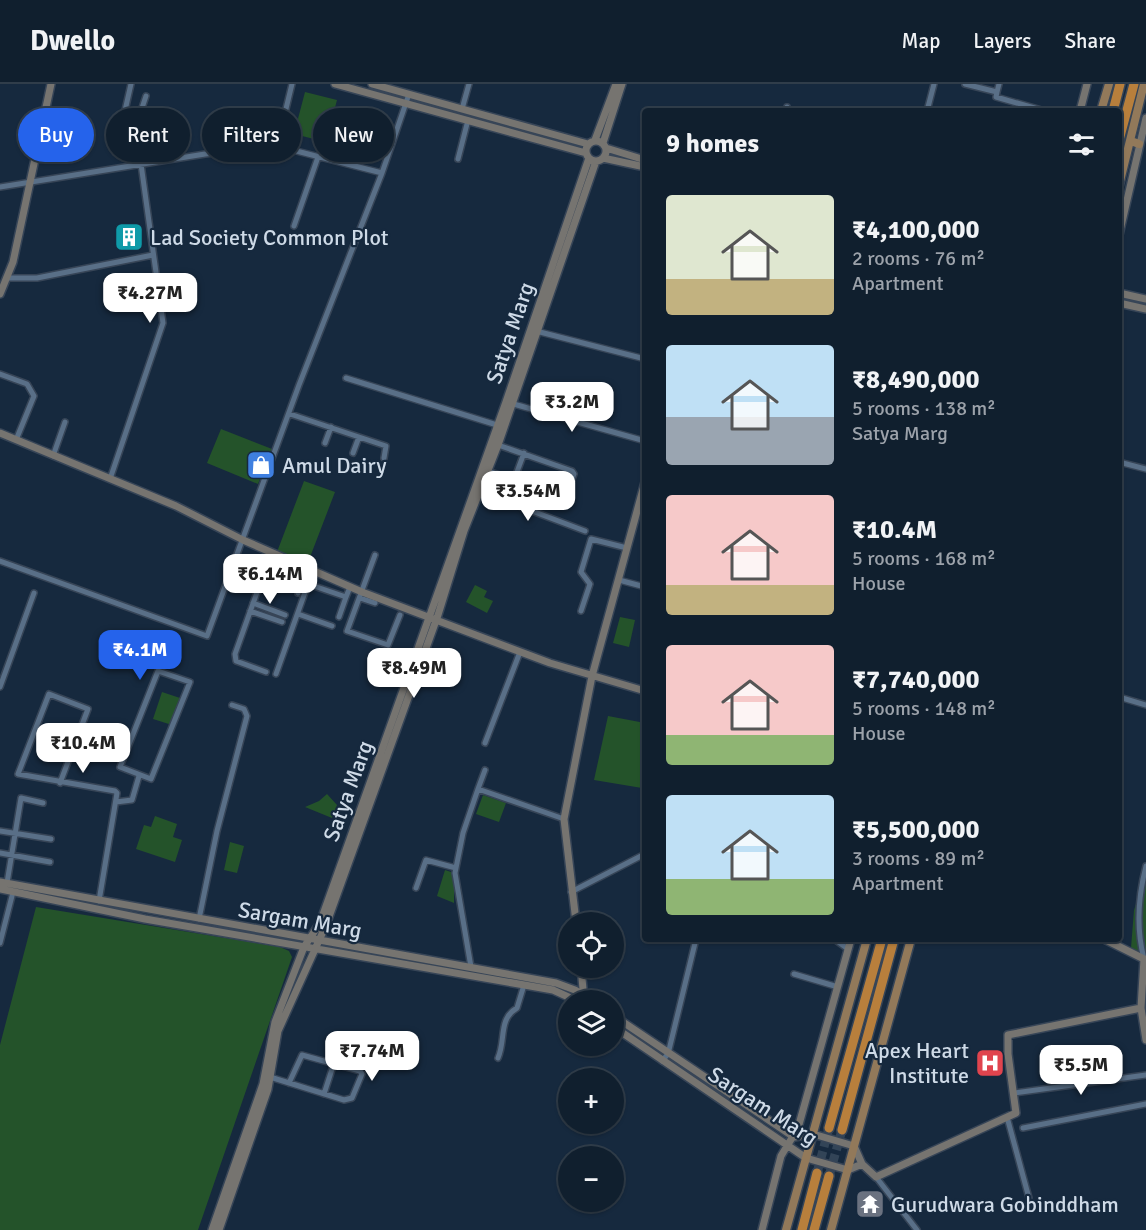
<!DOCTYPE html>
<html lang="en">
<head>
<meta charset="utf-8">
<style>
  :root { --surface:#101f2e; --page:#192736; --text:#f1f3f6; --muted:#9ca2aa; --line:#303d4a; --accent:#2563eb }
  body { margin:0; font-family:Signika,sans-serif; background:var(--page); color:var(--text); height:100vh; display:flex; flex-direction:column; font-size:22px; white-space:nowrap }
  * { box-sizing:border-box; margin:0 }
  p { font-size:20px; color:var(--muted) }
  .icon { flex:none; width:33px; height:33px; fill:none; stroke:currentColor; stroke-width:2; stroke-linecap:round; stroke-linejoin:round }
  .map { position:relative; flex:1; overflow:hidden }
  .details { position:absolute; left:642px; top:24px; width:480px; height:834px; display:flex; flex-direction:column; background:var(--surface); border-radius:6px; box-shadow:0 2px 4px #0004,0 0 0 2px var(--line) }
  .details>* { flex:none }
  .top-card { position:absolute; left:18px; top:24px; width:534px; height:54px; display:flex; gap:12px }
  .buttons { position:absolute; left:558px; top:828px; display:grid; gap:12px }
  .buttons a { display:grid; place-items:center; width:66px; height:66px; border-radius:50%; background:var(--surface); box-shadow:0 2px 4px #0004,0 0 0 2px var(--line); font-size:30px }
  .price { position:absolute; translate:-50% -51px; padding:0 14px; border-radius:12px; background:#fff; color:#222; font-size:20px; line-height:39px; filter:drop-shadow(0 2px 3px #0008) }
  .price::after { content:''; position:absolute; left:50%; top:36px; width:18px; height:14px; margin-left:-9px; background:inherit; clip-path:polygon(0 0,100% 0,50% 100%) }
  .price.current { background:var(--accent); color:#fff }
  ul { padding:0; list-style:none }
  li { display:flex; align-items:center; gap:18px; height:150px; padding:0 24px }
  li span { display:grid; place-items:center; flex:none; width:168px; height:120px; border-radius:6px; color:#555 }
  li>.icon { margin-inline-start:auto }
  span .icon { width:72px; height:72px; fill:#fffc; stroke-width:1 }
  li b { font-size:26px }
  h2 { display:flex; justify-content:space-between; align-items:center; height:72px; padding:0 24px; font-size:26px }
  .tag { padding:0 21px; border-radius:27px; background:var(--surface); box-shadow:0 2px 4px #0004,0 0 0 2px var(--line); font-size:21px; line-height:54px }
  .tag.current { background:var(--accent); color:#fff }
  header { display:flex; align-items:center; gap:36px; box-sizing:border-box; height:84px; padding:0 30px; background:var(--surface); border-bottom:2px solid var(--line) }
  header strong { font-size:28px }
  nav { display:flex; gap:33px; margin-inline-start:auto; font-size:21px }
  .map>svg:first-child { display:block }
</style>
</head>
<body>
<header>
<strong>Dwello</strong>
<nav><a>Map</a><a>Layers</a><a>Share</a></nav>
</header>
<div class="map">
<svg width="1146" height="1146" viewBox="0 0 1146 1146">
  <rect width="100%" height="100%" fill="#16293e"/>
  <path fill="#24532a" d="M305 8 337 16 326 58 294 50Z
    M221 345 272 365 258 400 207 379Z
    M304 397 335 408 307 481 277 468Z
    M475 501 487 507 484 513 493 517 487 529 466 518Z
    M620 533 635 536 629 563 613 559Z
    M162 608 180 614 172 641 153 635Z
    M608 632 645 639V693L642 704 594 696Z
    M327 710 337 721 332 734 305 723 319 717Z
    M483 711 506 719 499 738 476 730Z
    M155 732 177 740 173 753 182 756 175 778 136 765 144 741 151 743Z
    M230 758 244 762 237 789 224 786Z
    M445 786 454 789V819L437 812Z
    M1146 789V871L1131 864 1134 826Z
    M36 823 280 863 289 867 292 873 198 1146H0V961Z"/>
  <g fill="none" stroke-linecap="round" stroke-linejoin="round">
    <path stroke="#324457" stroke-width="9" stroke-dasharray="9 4.5" stroke-linecap="butt" d="M817 1089 829 1044
      M829 1092 842 1046"/>
    <g stroke="#374557" stroke-width="8">
      <path id="street" d="M131 0 124 31 139 33 146 12
        M965 0 997 8 999 0
        M997 8 996 13 1045 27
        M462 25 469 0
        M787 27V23
        M927 27 934 0
        M277 62 292 0
        M458 75 468 36
        M0 103 205 70 277 62 382 89
        M294 142 318 73
        M6 194H37L153 171
        M536 247 645 275
        M0 290 27 300 34 312 16 356
        M346 294 497 341
        M510 319 645 357
        M290 330 386 362 384 374
        M325 359 331 343
        M353 369 359 353
        M53 372 65 338
        M1119 378 1146 385
        M487 387 566 412 574 390 572 387 498 361
        M110 395 163 239 141 80
        M514 396 524 369
        M479 407 585 447
        M375 471 347 547 388 561 400 531
        M269 476 303 488 298 509
        M0 477 207 552 299 301 382 89 409 10
        M619 496 645 503
        M360 514 375 519
        M253 519 285 531
        M250 527 282 538
        M581 527 590 500 581 488 591 455 627 464
        M298 530 332 542
        M339 533 346 513
        M158 587 190 598 151 695 120 683Z
        M266 588 236 577 235 570 271 469
        M276 590 308 500 346 513 350 503
        M0 603 34 509
        M1119 613 1146 621
        M485 659 520 568
        M60 699 88 625 49 610 18 690 115 707 117 709 99 817
        M478 705 485 686
        M116 718 132 716 139 692
        M0 747 51 755
        M0 769 50 778
        M7 799 21 714 43 719
        M416 804 426 776 456 784
        M571 808 641 772 645 773
        M199 835 217 747 247 632 244 625 232 621
        M834 855 848 865
        M0 859 13 808
        M1144 875C1136 844 1138 813 1146 782
        M471 883 455 789 463 749 478 705 564 735
        M794 890 838 903
        M498 974C506 956 498 935 517 924L524 901
        M662 977 668 970 696 855
        M270 993 344 1016 352 1014 362 990 360 987 302 971 289 999
        M1014 1009 1146 991
        M324 1010 334 979
        M1007 1033 1029 1114
        M1023 1044 1146 1020
        M876 1093 917 1146"/>
    </g>
    <g stroke="#374557" stroke-width="10">
      <path id="secondary" d="M335 0 586 69
        M372 0 588 60
        M1080 27 1087 0
        M595 56 616 0
        M586 67a10 10 0 1 1 20 0a10 10 0 1 1-20 0Z
        M603 59 622 0
        M606 64 645 76
        M603 74 645 83
        M1119 151 1146 34
        M1119 209 1146 215
        M0 210 13 178 51 0
        M1119 219 1146 225
        M0 349 176 422 243 456 362 508 550 579 645 607
        M0 798 556 899 575 906 591 916
        M0 805 145 835 553 906 575 916
        M576 838 564 735 592 592 645 398
        M1104 855 1146 876
        M580 913 583 905 581 884
        M1141 924 1146 956
        M614 932 794 1053 813 1050 854 1062 862 1080 876 1093 1016 1029 1008 970V951L1141 924 1144 875
        M614 943 806 1074 848 1086 862 1080
        M212 1146 263 1000 275 938 304 863 320 839 506 318 589 74
        M219 1146 268 1005 278 947 326 841 438 531 464 447 498 361 596 77
        M762 1146 781 1072 798 1044 851 855"/>
    </g>
    <g stroke="#374557" stroke-width="11">
      <path id="primary" d="M1101 27 1109 0
        M1131 57 1139 60
        M1119 101 1144 0
        M786 1146 867 855
        M831 1146 911 855"/>
    </g>
    <g stroke="#374557" stroke-width="12">
      <path id="highway" d="M1113 27 1120 0
        M1119 56 1134 0
        M829 1044 882 855
        M842 1046 894 855
        M802 1146 817 1089
        M814 1146 829 1092"/>
    </g>
    <use href="#street" stroke="#596f87" stroke-width="5"/>
    <use href="#secondary" stroke="#767470" stroke-width="7"/>
    <use href="#primary" stroke="#92795a" stroke-width="8"/>
    <use href="#highway" stroke="#b87f3c" stroke-width="9"/>
  </g>
  <defs>
    <g id="building-square" transform="scale(1.5)"><rect x="-9" y="-9" width="18" height="18" rx="4" fill="#0f9aa8" stroke="#16293e"/><path d="M-4-6H4V6H1V3H-1V6H-4ZM-2.5-4.3h1.7v1.8h-1.7ZM.8-4.3h1.7v1.8H.8ZM-2.5-1h1.7V.8h-1.7ZM.8-1h1.7V.8H.8Z" fill="#fff"/></g>
    <g id="shop-square" transform="scale(1.5)"><rect x="-9" y="-9" width="18" height="18" rx="4" fill="#3f7fe0" stroke="#16293e"/><path d="M-5-2.5h2.3a2.7 3.5 0 0 1 5.4 0H5L5.5 6h-11ZM-1.5-2.5h3a1.5 2.3 0 0 0-3 0Z" fill="#fff"/></g>
    <g id="hospital-square" transform="scale(1.5)"><rect x="-9" y="-9" width="18" height="18" rx="4" fill="#e0444e" stroke="#16293e"/><path d="M-5-5h3v3.5h4V-5h3V5h-3V1.5h-4V5h-3Z" fill="#fff"/></g>
    <g id="temple-square" transform="scale(1.5)"><rect x="-9" y="-9" width="18" height="18" rx="4" fill="#6b7280" stroke="#16293e"/><path d="M0-6L5-2H3V0L6.5 2.5H4V6H1.5V3h-3V6H-4V2.5H-6.5L-3 0V-2H-5Z" fill="#fff"/></g>
  </defs>
  <g fill-rule="evenodd">
    <use href="#building-square" x="129" y="153"/>
    <use href="#shop-square" x="261" y="381"/>
    <use href="#hospital-square" x="990" y="979"/>
    <use href="#temple-square" x="870" y="1120"/>
  </g>
  <g text-anchor="middle" dominant-baseline="central" stroke-width="4.5" stroke-linejoin="round" paint-order="stroke">
    <g font-size="22" fill="#cedae7" stroke="#16293e" text-anchor="start">
      <text x="150" y="153">Lad Society Common Plot</text>
      <text x="282" y="381">Amul Dairy</text>
      <text x="969" y="966" text-anchor="end">Apex Heart<tspan x="969" dy="25">Institute</tspan></text>
      <text x="891" y="1120">Gurudwara Gobinddham</text>
    </g>
    <g font-size="22" fill="#cedae7" stroke="#16293e">
      <text transform="translate(510 249) rotate(-71)">Satya Marg</text>
      <text transform="translate(348 707) rotate(-70)">Satya Marg</text>
      <text transform="translate(300 836) rotate(10)">Sargam Marg</text>
      <text transform="translate(763 1022) rotate(33)">Sargam Marg</text>
    </g>
  </g>
</svg>
<div class="buttons">
<a><svg class="icon" aria-label="locate" viewBox="0 0 24 24"><circle cx="12" cy="12" r="6"/><path d="M12 2v4M12 18v4M2 12h4M18 12h4"/></svg></a>
<a><svg class="icon" aria-label="layers" viewBox="0 0 24 24"><path d="M12 4l9 5-9 5-9-5zM3 14l9 5 9-5"/></svg></a>
<a>+</a>
<a>−</a>
</div>
<b class="price" style="left:150px;top:240px">₹4.27M</b>
<b class="price" style="left:572px;top:349px">₹3.2M</b>
<b class="price" style="left:528px;top:438px">₹3.54M</b>
<b class="price" style="left:270px;top:521px">₹6.14M</b>
<b class="price current" style="left:140px;top:597px">₹4.1M</b>
<b class="price" style="left:414px;top:615px">₹8.49M</b>
<b class="price" style="left:83px;top:690px">₹10.4M</b>
<b class="price" style="left:372px;top:998px">₹7.74M</b>
<b class="price" style="left:1081px;top:1012px">₹5.5M</b>
<div class="top-card">
<a class="tag current">Buy</a>
<a class="tag">Rent</a>
<a class="tag">Filters</a>
<a class="tag">New</a>
</div>
<section class="details">
<h2>9 homes<svg class="icon" aria-label="filters" viewBox="0 0 24 24"><path d="M4 7h16M4 17h16"/><circle cx="9" cy="7" r="2"/><circle cx="15" cy="17" r="2"/></svg></h2>
<ul>
<li><span style="background:linear-gradient(#dfe7d0 70%,#c2b280 0)"><svg class="icon" aria-label="home" viewBox="0 0 24 24"><path d="M3 11l9-7 9 7M6 9v11h12V9"/></svg></span><div><b>₹4,100,000</b><p>2 rooms · 76 m²</p><p>Apartment</p></div></li>
<li><span style="background:linear-gradient(#bfe0f5 60%,#9aa5b1 0)"><svg class="icon" aria-label="home" viewBox="0 0 24 24"><path d="M3 11l9-7 9 7M6 9v11h12V9"/></svg></span><div><b>₹8,490,000</b><p>5 rooms · 138 m²</p><p>Satya Marg</p></div></li>
<li><span style="background:linear-gradient(#f6c9c9 75%,#c2b280 0)"><svg class="icon" aria-label="home" viewBox="0 0 24 24"><path d="M3 11l9-7 9 7M6 9v11h12V9"/></svg></span><div><b>₹10.4M</b><p>5 rooms · 168 m²</p><p>House</p></div></li>
<li><span style="background:linear-gradient(#f6c9c9 75%,#8fb573 0)"><svg class="icon" aria-label="home" viewBox="0 0 24 24"><path d="M3 11l9-7 9 7M6 9v11h12V9"/></svg></span><div><b>₹7,740,000</b><p>5 rooms · 148 m²</p><p>House</p></div></li>
<li><span style="background:linear-gradient(#bfe0f5 70%,#8fb573 0)"><svg class="icon" aria-label="home" viewBox="0 0 24 24"><path d="M3 11l9-7 9 7M6 9v11h12V9"/></svg></span><div><b>₹5,500,000</b><p>3 rooms · 89 m²</p><p>Apartment</p></div></li>
</ul>
</section>
</div>
</body>
</html>
